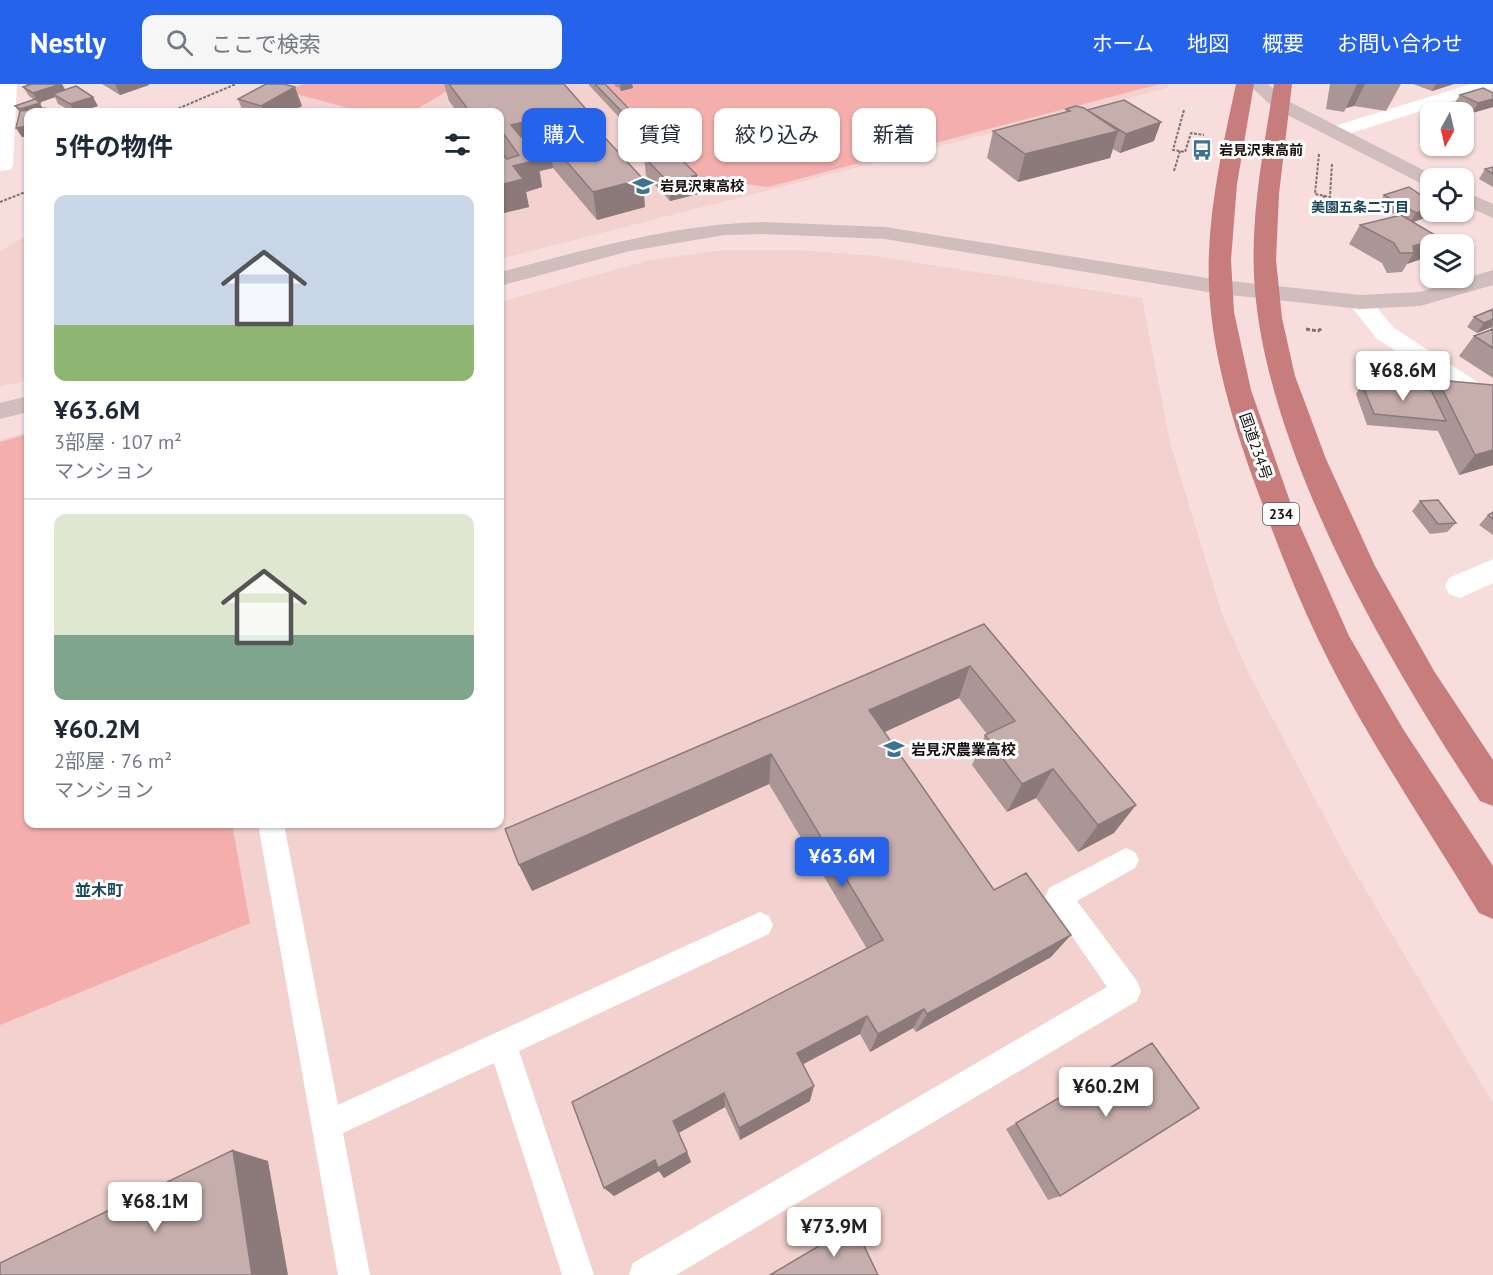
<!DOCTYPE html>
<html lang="ja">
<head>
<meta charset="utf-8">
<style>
  :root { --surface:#fff; --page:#f6f6f7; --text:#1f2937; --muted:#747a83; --line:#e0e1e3; --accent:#2563eb }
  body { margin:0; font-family:"PT Sans","Noto Sans JP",sans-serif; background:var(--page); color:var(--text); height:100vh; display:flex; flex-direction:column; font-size:22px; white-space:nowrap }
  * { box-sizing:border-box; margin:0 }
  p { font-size:20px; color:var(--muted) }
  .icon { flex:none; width:33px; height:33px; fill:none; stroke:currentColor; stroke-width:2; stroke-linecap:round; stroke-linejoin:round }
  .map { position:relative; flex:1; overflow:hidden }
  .details { position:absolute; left:24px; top:24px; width:480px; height:720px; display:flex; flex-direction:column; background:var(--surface); border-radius:12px; box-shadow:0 2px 4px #0004 }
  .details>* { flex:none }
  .guide { position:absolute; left:522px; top:24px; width:570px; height:54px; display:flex; gap:12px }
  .needle { width:39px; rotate:188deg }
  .tools { position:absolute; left:1420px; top:18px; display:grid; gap:12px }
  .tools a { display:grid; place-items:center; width:54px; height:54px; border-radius:12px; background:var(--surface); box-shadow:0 2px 4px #0004; font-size:30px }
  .price { position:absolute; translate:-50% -51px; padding:0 14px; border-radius:6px; background:#fff; color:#222; font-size:20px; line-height:39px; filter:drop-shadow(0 2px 3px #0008) }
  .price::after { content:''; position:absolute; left:50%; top:36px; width:18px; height:14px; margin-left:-9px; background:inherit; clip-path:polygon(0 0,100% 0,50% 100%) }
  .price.selected { background:var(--accent); color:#fff }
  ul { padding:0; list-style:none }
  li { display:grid; align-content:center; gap:12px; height:318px; padding:0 30px }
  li+li { border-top:2px solid var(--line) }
  li span { display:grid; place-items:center; height:186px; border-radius:12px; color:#555 }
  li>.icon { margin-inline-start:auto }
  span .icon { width:108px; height:108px; fill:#fffc; stroke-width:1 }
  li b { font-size:26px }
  h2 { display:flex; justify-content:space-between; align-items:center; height:72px; padding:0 30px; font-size:26px }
  .tag { padding:0 21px; border-radius:12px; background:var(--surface); box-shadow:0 2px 4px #0004; font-size:21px; line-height:54px }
  .tag.selected { background:var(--accent); color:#fff }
  header { display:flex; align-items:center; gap:36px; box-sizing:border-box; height:84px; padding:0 30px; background:var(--accent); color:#fff }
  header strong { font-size:28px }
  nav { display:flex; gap:33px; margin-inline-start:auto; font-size:21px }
  .search { width:420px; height:54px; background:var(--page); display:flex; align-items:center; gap:15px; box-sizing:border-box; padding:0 21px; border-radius:12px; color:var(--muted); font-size:22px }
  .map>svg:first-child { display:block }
</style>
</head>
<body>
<header>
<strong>Nestly</strong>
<div class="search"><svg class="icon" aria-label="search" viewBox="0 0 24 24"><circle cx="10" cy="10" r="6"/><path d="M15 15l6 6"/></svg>ここで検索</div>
<nav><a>ホーム</a><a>地図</a><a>概要</a><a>お問い合わせ</a></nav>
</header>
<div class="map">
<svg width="1493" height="1191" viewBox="0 0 1493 1191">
  <rect width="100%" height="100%" fill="#f7dedd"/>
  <path fill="#f2d1cf" d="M299 0H1168L1167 4 500 175V28H248Z
    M28 151V296L0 303V167Z
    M725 166H799L874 172 1142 214 1170 358 1222 530 1249 590 1346 773 1493 1019V1191H0V356L28 348V740H500V218L650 176Z"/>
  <path fill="#f4afad" d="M303 0H459L412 28H363L289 8Z
    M606 0H1160L768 103 701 94Z
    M28 350V740H232L250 839 0 941V358Z"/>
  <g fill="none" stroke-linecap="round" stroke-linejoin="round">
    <path stroke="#80706f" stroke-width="2" stroke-dasharray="3 1.5" stroke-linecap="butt" d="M1184 26 1173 66 1185 68 1191 49 1204 51
      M170 28 236 0
      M1319 70 1315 110 1330 113 1332 79
      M1174 87 1180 67
      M0 118 28 107
      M1322 128 1324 111"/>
    <path stroke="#80706f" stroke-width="3" stroke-dasharray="4 2" stroke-linecap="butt" d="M1306 245 1318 247 1322 244"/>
    <path fill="#fff" fill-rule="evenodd" d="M258 740H284L338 1021 751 832 760 828 769 832 773 841 769 850 519 967 594 1191H562L494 979 343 1049 370 1191H338Z
      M1126 764 1135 768 1139 776 1135 784 1077 817 1137 897 1141 907 1137 917 676 1191H629L633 1179 1107 903 1045 813 1049 804Z"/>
    <path fill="#fff" fill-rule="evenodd" d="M0 0H17L13 82 10 86 0 87Z
      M1471 0H1493V4L1342 52 1335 54 1326 48 1328 44Z
      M1360 211 1368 213 1394 244 1493 308V328L1484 326 1376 254 1348 218 1352 213Z
      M1493 475V499L1460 514 1449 510 1445 502 1449 494Z"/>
    <path fill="#d1bdbc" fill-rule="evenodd" d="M1248 0H1268L1286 16 1439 94H1431V103L1424 101 1274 24Z
      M1464 107 1493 120V134L1464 121Z
      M763 138 885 143 1220 196 1360 211 1420 208 1493 186V201L1420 222 1360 225 1220 210 885 155 763 150 725 151 630 167 500 202V188C586 166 673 140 763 138Z
      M28 312V328L0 335V319Z"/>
    <path fill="#c67d7b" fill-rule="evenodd" d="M1236 0H1254L1237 100 1231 176 1234 228 1251 306 1293 426 1349 552 1403 645 1493 782V835L1479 829C1425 739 1364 651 1318 555 1294 505 1274 452 1255 400 1232 336 1212 270 1209 202 1206 134 1222 66 1236 0Z
      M1274 0H1292L1279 110 1276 176 1282 234 1295 292 1326 375 1375 482 1434 587 1493 676V722L1480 717C1388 577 1270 376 1255 207 1249 138 1263 68 1274 0Z"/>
  </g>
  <path fill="#aa9695" d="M26 0H62L65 6 98 22 79 28H73L58 20 55 13 39 19 28 28V52L22 53 16 44 20 29 15 22 34 16 29 12 23 3 27 2Z
    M102 0H149V1L120 11Z
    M444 0H564L588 47 645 123 597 136 553 84 540 87 542 103 526 108 529 123 500 130V28H457L449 17Z
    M588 0H605L638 42 629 44Z
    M614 0H632L633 4 621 7 618 3H616Z
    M1330 0H1401L1386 27 1354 22 1346 24 1344 28 1326 25Z
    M1413 0H1454L1432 7Z
    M1493 9V23L1472 29 1454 20 1460 11Z
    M238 15 302 22 290 28H243Z
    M1066 25 1087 26 1154 57 1120 69 1113 65 1110 74 1018 98 987 74 993 47 1065 29Z
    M659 56 680 66V73L698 110 670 117 646 92 644 73 662 68 660 66Z
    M1493 83V103L1479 95 1485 85Z
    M1384 111 1431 128H1433L1431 132 1413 138 1440 154 1435 160H1431V167L1427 173 1407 180 1402 188 1387 189 1382 179 1349 160 1360 141 1397 132 1378 121Z
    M1493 223V294L1459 272 1474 252 1490 246 1492 243 1477 249 1467 243 1474 233 1491 226Z
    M1438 296 1493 381 1459 391 1438 347 1367 341 1356 310 1362 300 1431 306Z
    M1420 417 1456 439 1447 448 1430 450 1412 427Z
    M1493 428V451L1479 441 1488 431Z
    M984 540 1114 749 1078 768 1036 714 1007 728 972 681 985 651 987 650 959 614 884 648 994 806 1051 873 916 948 913 944 870 968 860 950 803 980 810 1017 740 1056 725 1023 679 1049 691 1078 664 1094 659 1087 614 1112 867 865 769 700 532 807Z
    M1016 1039 1060 1112 1048 1116 1006 1045Z"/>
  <path fill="#8b7a79" d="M62 0 67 9 53 10 55 13 38 19 33 9Z
    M115 0H149V1L120 11Z
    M620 0H632L633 4 621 7Z
    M1357 0H1365L1354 22 1346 24 1344 28Z
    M1436 0H1454L1432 7Z
    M295 3 302 22 290 28H264L261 22Z
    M93 13 98 22 79 28H74L70 20Z
    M1493 15V23L1472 29 1478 19Z
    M40 19 44 27 45 24 48 28H28L26 35 20 25Z
    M585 24 589 51 548 56 553 84 539 87 542 103 526 108 529 123 500 130V101L513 82 529 78 511 41Z
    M637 33 638 42 629 44V35Z
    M1161 38 1154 57 1120 69 1126 50Z
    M28 42V52L22 53 16 44Z
    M1118 47 1110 74 1018 98 1025 70Z
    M500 48 504 72 500 73Z
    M680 66V76L670 68Z
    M697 91 698 110 670 117 668 98Z
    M643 95 645 123 597 136 593 108Z
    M1431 124V128H1433L1431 132 1410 139 1416 129Z
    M1440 154 1435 160H1431V167L1427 173 1407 180 1414 169 1413 162Z
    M1493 235 1492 243 1477 249 1484 239Z
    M1493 366V381L1459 391 1475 371Z
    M970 582 959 614 863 658 869 626Z
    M771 670 769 700 532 807 519 781Z
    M1053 685 1036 714 1007 728 1022 700Z
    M1136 721 1114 749 1078 768 1098 741Z
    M1071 851 1051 873 916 948 927 930Z
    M924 925 913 944 870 968 878 950Z
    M867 932 860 950 794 985 797 969Z
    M814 1002 810 1017 740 1056 739 1044Z
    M724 1009 725 1023 678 1049 673 1037Z
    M233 1066 268 1077 288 1191H252Z
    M687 1068 691 1078 664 1094 659 1087 614 1112 604 1104 655 1076Z"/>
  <path fill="#c6aead" stroke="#8b7a79" stroke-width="1.5" d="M32 0H61L33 9 23 3Z
    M266 0H284L295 3 261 22 238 15Z
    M449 0H564L585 24 511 41 521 53 561 44 567 51 597 45 643 95 593 108 548 56 526 61 537 76 513 82 523 95 500 101V66L507 75 519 71 500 45V28H470Z
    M595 0H605L637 33 629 35Z
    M76 2 93 13 70 20 53 10Z
    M1483 4 1493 9V15L1478 19 1460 11Z
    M35 15 40 19 20 25 15 22Z
    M1124 16 1161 38 1126 50 1087 26Z
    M1076 22 1084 24 1118 47 1025 70 993 47 1070 27 1066 25Z
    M45 24 44 28H28V42L16 44 20 27Z
    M668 54 680 66 674 67 672 66H669L659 56Z
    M672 66 697 91 668 98 644 73Z
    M1493 83V90L1485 85Z
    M1409 103 1431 118V124L1416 129 1384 111Z
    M1401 131 1440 154 1413 162 1414 169H1400L1394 159 1360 141Z
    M1491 226 1493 228V235L1484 239 1474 233Z
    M1493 245V264L1474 252Z
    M1438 296 1493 301V366L1475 371Z
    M1362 300 1431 306 1446 337 1374 330Z
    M1438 416 1456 439 1438 440 1420 417Z
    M1493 428V435L1488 431Z
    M984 540 1136 721 1098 741 1053 685 1022 700 985 651 1015 637 970 582 869 626 994 806 1026 789 1071 851 927 930 924 925 878 950 867 932 797 969 814 1002 739 1044 724 1009 673 1037 687 1068 658 1084 655 1076 604 1104 572 1018 883 856 771 670 519 781 505 745Z
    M1152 959 1199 1024 1060 1112 1016 1039Z
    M233 1066 252 1191H0V1179Z
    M854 1141 878 1191H770Z"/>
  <defs>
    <g id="bus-bare" transform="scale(1.62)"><path d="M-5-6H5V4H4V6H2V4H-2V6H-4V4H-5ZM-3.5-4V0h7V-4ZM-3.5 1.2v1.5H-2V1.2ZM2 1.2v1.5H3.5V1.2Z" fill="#3c738e" stroke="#fff" stroke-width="2.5" paint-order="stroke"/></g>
    <g id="school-bare" transform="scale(1.62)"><path d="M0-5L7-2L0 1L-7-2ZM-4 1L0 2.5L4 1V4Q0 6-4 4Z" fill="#3c738e" stroke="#fff" stroke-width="2.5" paint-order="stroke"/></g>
  </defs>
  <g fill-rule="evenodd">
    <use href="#bus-bare" x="1202" y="66"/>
    <use href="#school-bare" x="643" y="102"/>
    <use href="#school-bare" x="894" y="665"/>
  </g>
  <g text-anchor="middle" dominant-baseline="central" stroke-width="6" stroke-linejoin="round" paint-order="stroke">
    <g font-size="14" font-weight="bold" fill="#170f0f" stroke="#fff" text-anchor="start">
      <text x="1219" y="66">岩見沢東高前</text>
      <text x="660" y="102">岩見沢東高校</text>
    </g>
    <g font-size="14" font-weight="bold" fill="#1b485c" stroke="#fff">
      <text x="1360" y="123">美園五条二丁目</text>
    </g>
    <rect fill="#fff" stroke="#5d5757" stroke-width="1.5" x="1263" y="419" width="36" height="22" rx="4.5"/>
    <g font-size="14" font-weight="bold" fill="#170f0f">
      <text x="1281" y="430">234</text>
    </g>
    <g font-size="15" fill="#170f0f" stroke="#fff">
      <text transform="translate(1256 362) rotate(71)">国道234号</text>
    </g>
    <g font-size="15" font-weight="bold" fill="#170f0f" stroke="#fff" text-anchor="start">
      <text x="911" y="665">岩見沢農業高校</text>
    </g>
    <g font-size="16" font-weight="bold" fill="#1b485c" stroke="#fff">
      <text x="99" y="806">並木町</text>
    </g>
  </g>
</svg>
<div class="tools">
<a><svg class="needle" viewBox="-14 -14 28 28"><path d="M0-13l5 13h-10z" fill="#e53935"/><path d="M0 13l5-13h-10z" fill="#747a83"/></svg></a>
<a><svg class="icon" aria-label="locate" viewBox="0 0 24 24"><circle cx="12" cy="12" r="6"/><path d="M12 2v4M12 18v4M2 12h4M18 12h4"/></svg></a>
<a><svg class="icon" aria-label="layers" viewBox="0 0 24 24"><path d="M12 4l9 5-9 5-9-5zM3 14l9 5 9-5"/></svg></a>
</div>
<b class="price" style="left:1403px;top:318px">¥68.6M</b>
<b class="price selected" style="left:842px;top:804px">¥63.6M</b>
<b class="price" style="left:1106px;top:1034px">¥60.2M</b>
<b class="price" style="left:155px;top:1149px">¥68.1M</b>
<b class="price" style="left:834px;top:1174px">¥73.9M</b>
<div class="guide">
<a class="tag selected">購入</a>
<a class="tag">賃貸</a>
<a class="tag">絞り込み</a>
<a class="tag">新着</a>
</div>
<section class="details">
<h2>5件の物件<svg class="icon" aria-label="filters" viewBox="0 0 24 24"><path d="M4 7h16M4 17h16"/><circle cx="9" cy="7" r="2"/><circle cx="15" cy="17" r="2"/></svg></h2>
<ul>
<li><span style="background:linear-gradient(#c9d6e8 70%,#8fb573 0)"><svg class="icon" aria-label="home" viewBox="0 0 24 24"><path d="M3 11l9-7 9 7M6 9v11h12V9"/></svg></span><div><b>¥63.6M</b><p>3部屋 · 107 m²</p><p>マンション</p></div></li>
<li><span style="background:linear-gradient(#dfe7d0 65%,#7fa58c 0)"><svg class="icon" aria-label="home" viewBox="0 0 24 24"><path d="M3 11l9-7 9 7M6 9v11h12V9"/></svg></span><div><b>¥60.2M</b><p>2部屋 · 76 m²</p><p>マンション</p></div></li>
</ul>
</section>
</div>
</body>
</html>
